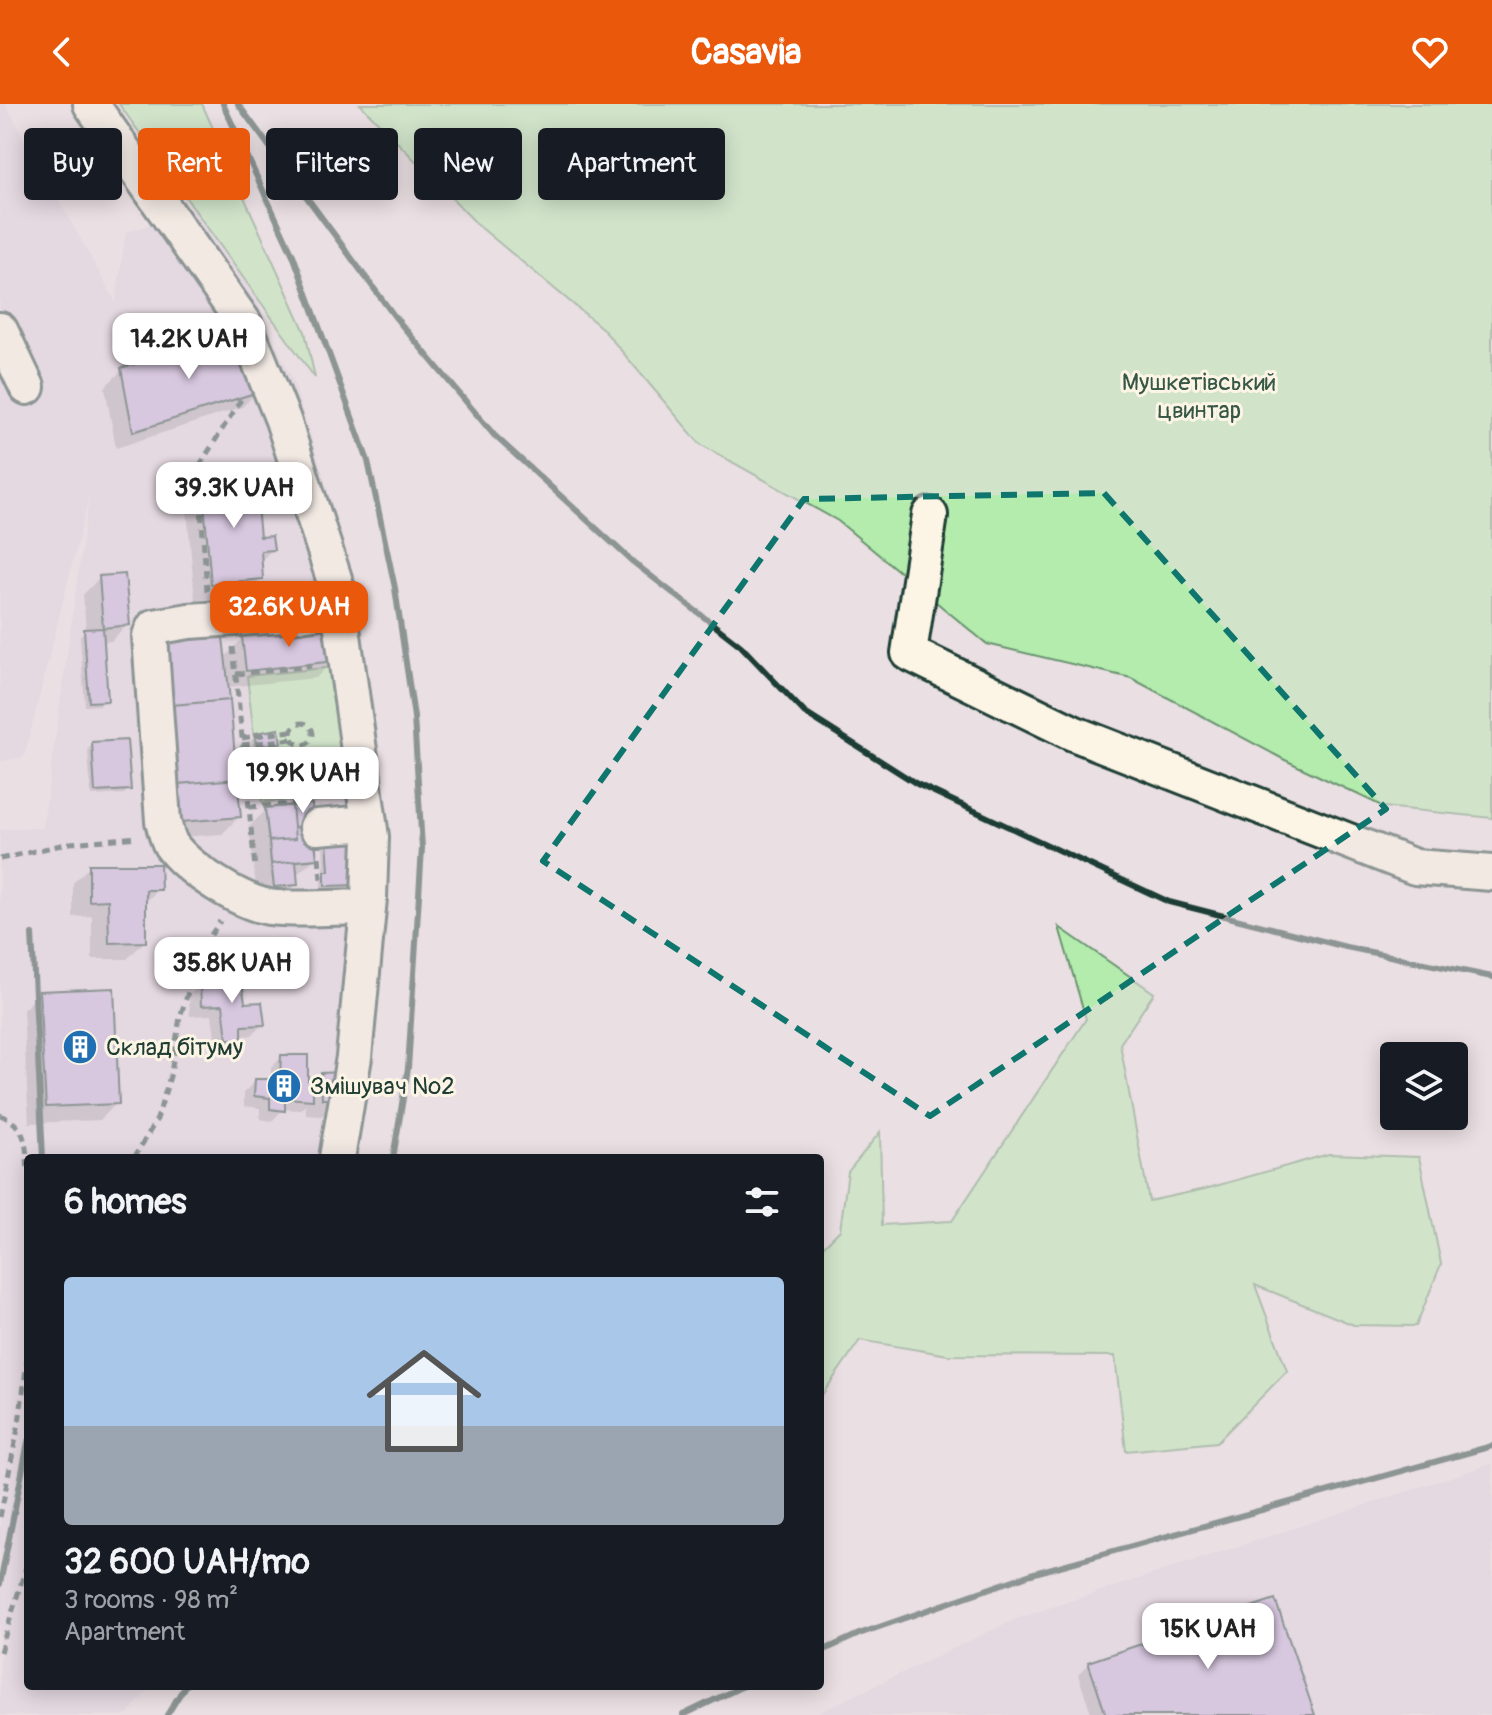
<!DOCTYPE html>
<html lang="en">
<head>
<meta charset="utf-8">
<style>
  :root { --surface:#171b24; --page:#242831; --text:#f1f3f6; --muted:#9ea1a6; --accent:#ea580c }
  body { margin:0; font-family:Pangolin,sans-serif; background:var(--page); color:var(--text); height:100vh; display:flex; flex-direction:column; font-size:30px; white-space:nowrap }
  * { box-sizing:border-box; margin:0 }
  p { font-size:26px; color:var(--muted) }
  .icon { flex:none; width:44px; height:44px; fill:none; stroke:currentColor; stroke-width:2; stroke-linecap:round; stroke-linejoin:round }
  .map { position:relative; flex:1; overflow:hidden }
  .drawer { position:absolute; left:24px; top:1050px; width:800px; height:536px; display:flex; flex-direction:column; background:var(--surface); border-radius:8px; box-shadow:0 4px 20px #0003 }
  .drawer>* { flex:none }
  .guide { position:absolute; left:24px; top:24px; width:800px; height:72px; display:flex; gap:16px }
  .controls { position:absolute; left:1380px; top:938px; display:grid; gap:16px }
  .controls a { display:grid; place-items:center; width:88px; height:88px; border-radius:8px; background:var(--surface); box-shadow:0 4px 20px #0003; font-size:40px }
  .price { position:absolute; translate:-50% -68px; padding:0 18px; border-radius:16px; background:#fff; color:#222; font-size:26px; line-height:52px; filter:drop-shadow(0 2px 4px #0008) }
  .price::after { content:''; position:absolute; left:50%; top:48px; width:24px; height:18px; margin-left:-12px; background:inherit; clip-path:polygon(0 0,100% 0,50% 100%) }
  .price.on { background:var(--accent); color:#fff }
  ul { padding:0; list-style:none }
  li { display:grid; align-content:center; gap:16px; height:424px; padding:0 40px }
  li span { display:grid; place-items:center; height:248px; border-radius:8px; color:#555 }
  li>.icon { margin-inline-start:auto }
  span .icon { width:144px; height:144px; fill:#fffc; stroke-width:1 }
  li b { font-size:34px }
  h2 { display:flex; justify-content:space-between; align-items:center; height:96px; padding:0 40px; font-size:34px }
  .tag { padding:0 28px; border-radius:8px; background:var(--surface); box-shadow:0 4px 20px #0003; font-size:28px; line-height:72px }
  .tag.on { background:var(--accent); color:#fff }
  header { display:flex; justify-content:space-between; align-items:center; height:104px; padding:0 40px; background:var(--accent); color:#fff; font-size:36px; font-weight:700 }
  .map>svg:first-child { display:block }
</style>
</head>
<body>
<header><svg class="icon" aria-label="back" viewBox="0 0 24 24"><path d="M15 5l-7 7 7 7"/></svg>Casavia<svg class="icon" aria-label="heart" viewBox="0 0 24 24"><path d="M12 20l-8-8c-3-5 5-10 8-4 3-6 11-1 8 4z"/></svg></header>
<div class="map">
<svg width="1492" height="1611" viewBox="0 0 1492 1611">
  <rect width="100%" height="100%" fill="#eadfe2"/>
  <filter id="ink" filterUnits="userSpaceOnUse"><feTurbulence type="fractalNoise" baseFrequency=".0125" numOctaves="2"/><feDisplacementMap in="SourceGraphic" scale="16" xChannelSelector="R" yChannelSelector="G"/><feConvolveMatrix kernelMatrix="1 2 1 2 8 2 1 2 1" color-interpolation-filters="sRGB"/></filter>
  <g filter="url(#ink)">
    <path fill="#ddd0e0" d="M0 0H5L116 199 126 129 226 95 263 211 293 277 326 380 364 523 379 733 348 1054H28V1582H151L127 1611H0V726L43 724 90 387 24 653 0 657Z
      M1492 1360V1611H814L1016 1515Z"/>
    <path fill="#b4ecae" stroke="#6a9471" stroke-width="2" d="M119 0H202L305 228 315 274Z
      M360 0H1492V714L1384 703 1283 655 1131 574 987 540 838 417 700 340 603 225 479 122Z
      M344 562 360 692 262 698 247 572Z
      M1059 823 1154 889 1120 940 1149 1097 1205 1085 1329 1050 1419 1053 1441 1160 1416 1222 1354 1221 1255 1181 1287 1267 1217 1338 1126 1347 1115 1252 948 1251 860 1236 822 1291 820 1289V1146L840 1126 848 1068 880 1028 882 1121 952 1117 1086 915Z"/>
    <path fill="#0003" d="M122 266 259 286 242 303 116 344 105 283Z
      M203 377 258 436 272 446 260 457 261 474 244 491 195 496 186 394Z
      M99 474 128 520 111 537 102 538 106 596 100 601 85 602 80 532 86 526 83 491Z
      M243 534 333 557 316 574 227 583 239 713 222 730 165 734 156 551 224 554Z
      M256 631 279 638 274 643 252 646 251 636Z
      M93 640 129 685 124 690 91 692 88 645Z
      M266 706 315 755 295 772 296 780 279 797 258 799 249 723Z
      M353 736 352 785 321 786V774L324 770 323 742 328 737Z
      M90 762 159 785 144 799V838L127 855H92V812L73 813V779Z
      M227 873 244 901 263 920 252 931 240 932 229 945H217L212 911 190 912 189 892 200 881 221 879Z
      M40 889 117 999 100 1016 29 1019 23 906Z
      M282 953 311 982 322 970 339 995 322 1012 306 1011V1001L300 1006 283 1005 272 1017 260 1015V1004L244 1002V988L256 977H271V964Z
      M1089 1560 1313 1611H1092L1078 1571Z"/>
    <path fill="#c0acdb" stroke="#1f3d34" stroke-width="2" d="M243 228 261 287 133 328 121 264Z
      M254 371 260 433 272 432 274 446 261 447 263 475 211 480 202 375Z
      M125 470 130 521 103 524 99 472Z
      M103 524 108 597 89 598 84 525Z
      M332 524 335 557 246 567 242 533Z
      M223 533 230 596 172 601 166 538Z
      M230 596 237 675 178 680 172 601Z
      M279 625 281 639 257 642 255 629Z
      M127 636 131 686 95 688 92 638Z
      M237 675 241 713 181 718 178 680Z
      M312 700 313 722 294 723 292 701Z
      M312 700 317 755 296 757 298 781 274 783 265 704Z
      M292 701 295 735 269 737 265 704Z
      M313 722 317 755 271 760 269 737 295 735 294 723Z
      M355 734 359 781 325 782V767H329L327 735Z
      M296 757 298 781 274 783 271 760Z
      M89 760H160L161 786H146V838L109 839 108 796 89 797Z
      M241 870 245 899 262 898 265 921 242 922V935H227L223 901 201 902 200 879 226 876V871Z
      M114 884 119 1000 46 1003 39 887Z
      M281 951H308V976H313V996L285 994V1007L270 1005V994L254 992 255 975H280Z
      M340 968 341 995H322L321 969Z
      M1275 1495 1315 1611H1106L1088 1558Z"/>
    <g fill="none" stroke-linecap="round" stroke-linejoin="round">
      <g stroke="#1f3d34" stroke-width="40">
        <path id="minor" d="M91 0 244 219 283 316 336 481 371 733 369 794 354 953 337 1054
          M0 226 27 283
          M930 411 909 549 1073 629 1415 763 1492 769
          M339 504 300 510 189 517 154 523 150 532 163 717C165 725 167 734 171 741 188 765 240 798 269 803 298 807 338 803 368 803
          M317 723 369 719"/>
      </g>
      <path stroke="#1f3d34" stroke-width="5" stroke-dasharray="8 6" stroke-linecap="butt" d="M207 487 198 364 242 294
        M233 543 255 764
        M236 570 311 562
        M291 630a11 11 0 1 1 22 0a11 11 0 1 1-22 0Z
        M242 634 291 627
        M242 641 291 635
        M249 703 296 700
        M319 753 321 775
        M0 755 70 739 137 733
        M0 1011C28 1022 26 1042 28 1069
        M134 1054 157 1015 171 969 180 913 195 867 205 840 220 817
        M0 1413 19 1319 28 1250
        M0 1548 28 1457"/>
      <use href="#minor" stroke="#fcf5e5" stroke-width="34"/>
      <path stroke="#1f3d34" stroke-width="6" d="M223 0 293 151 368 357 395 484 414 613 422 744 408 964 393 1054
        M238 0 395 213 494 331 633 458 741 542 805 609 917 680 1169 798 1346 843 1492 873
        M32 830 43 1054
        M0 1480 28 1338
        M820 1548 859 1530 1031 1470 1492 1342
        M167 1611 185 1582
        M683 1611 743 1582"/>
    </g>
  </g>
  <path d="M0 0H1492V1611H0ZM1104 389 1386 705 930 1012 543 757 804 395Z" fill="#eadfe2" fill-opacity=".55" fill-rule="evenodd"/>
  <path fill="none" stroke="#0f766e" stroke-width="6" stroke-dasharray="16 10" stroke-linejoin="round" d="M1104 389 1386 705 930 1012 543 757 804 395Z"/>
  <defs>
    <g id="building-disc" transform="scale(1.8)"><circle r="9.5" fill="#1f6fb2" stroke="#fcf5e5"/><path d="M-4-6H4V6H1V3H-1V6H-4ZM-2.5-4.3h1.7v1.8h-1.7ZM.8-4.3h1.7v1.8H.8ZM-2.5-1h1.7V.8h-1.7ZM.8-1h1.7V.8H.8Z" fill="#fff"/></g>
  </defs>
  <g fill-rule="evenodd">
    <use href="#building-disc" x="80" y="943"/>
    <use href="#building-disc" x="284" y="982"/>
  </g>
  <g text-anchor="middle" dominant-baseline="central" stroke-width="6" stroke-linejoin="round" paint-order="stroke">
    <g font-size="24" fill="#355746" stroke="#fcf5e5">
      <text x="1199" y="278">Мушкетівський<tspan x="1199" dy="28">цвинтар</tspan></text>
    </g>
    <g font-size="24" fill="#1f3d34" stroke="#fcf5e5" text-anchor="start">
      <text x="106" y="943">Склад бітуму</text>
      <text x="310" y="982">Змішувач №2</text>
    </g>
  </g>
</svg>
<div class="controls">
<a><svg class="icon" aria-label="layers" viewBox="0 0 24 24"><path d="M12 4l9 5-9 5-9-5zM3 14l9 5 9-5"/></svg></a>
</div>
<b class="price" style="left:189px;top:277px">14.2K UAH</b>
<b class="price" style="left:234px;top:426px">39.3K UAH</b>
<b class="price on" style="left:289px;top:545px">32.6K UAH</b>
<b class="price" style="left:303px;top:711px">19.9K UAH</b>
<b class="price" style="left:232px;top:901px">35.8K UAH</b>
<b class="price" style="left:1208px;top:1567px">15K UAH</b>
<div class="guide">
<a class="tag">Buy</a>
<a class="tag on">Rent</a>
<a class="tag">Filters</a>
<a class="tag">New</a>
<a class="tag">Apartment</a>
</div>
<section class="drawer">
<h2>6 homes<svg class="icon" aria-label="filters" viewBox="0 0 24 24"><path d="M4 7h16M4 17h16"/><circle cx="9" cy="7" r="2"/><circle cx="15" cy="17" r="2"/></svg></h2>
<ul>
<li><span style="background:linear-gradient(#a9c7e8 60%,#9aa5b1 0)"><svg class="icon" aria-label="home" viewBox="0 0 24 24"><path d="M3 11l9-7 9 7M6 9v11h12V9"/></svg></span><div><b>32 600 UAH/mo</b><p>3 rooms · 98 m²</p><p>Apartment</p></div></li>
</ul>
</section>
</div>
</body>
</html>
